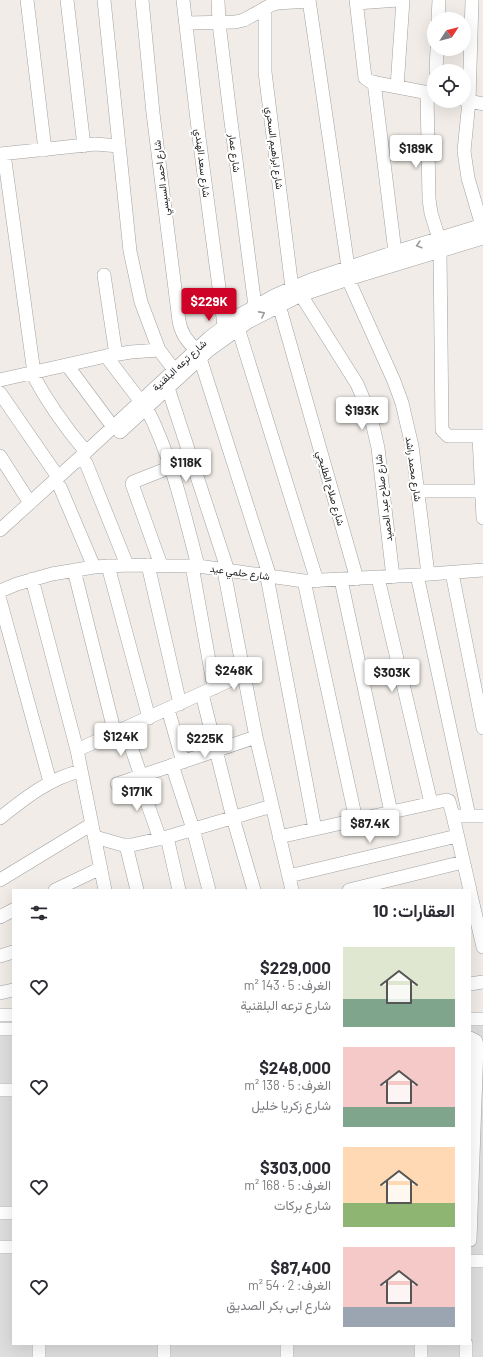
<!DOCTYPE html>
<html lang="ar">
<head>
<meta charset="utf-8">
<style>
  :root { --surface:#fff; --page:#f2f2f3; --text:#2b2b33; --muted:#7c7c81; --accent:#cf0227 }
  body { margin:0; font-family:Barlow,Vazirmatn,sans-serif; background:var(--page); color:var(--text); direction:rtl; height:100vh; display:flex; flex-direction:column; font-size:15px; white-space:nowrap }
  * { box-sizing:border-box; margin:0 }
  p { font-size:13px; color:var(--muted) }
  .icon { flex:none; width:22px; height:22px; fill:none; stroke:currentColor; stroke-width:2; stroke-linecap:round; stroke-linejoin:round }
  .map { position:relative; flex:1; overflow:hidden; direction:ltr }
  .side { position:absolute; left:12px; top:889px; width:459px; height:456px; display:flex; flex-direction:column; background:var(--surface); border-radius:0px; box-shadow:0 4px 16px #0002; direction:rtl }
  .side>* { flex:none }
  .needle { width:26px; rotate:54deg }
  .tools { position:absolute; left:427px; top:12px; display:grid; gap:8px }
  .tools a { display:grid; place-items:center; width:44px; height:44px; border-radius:50%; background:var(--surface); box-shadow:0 4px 16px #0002; font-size:20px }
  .price { position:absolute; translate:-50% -34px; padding:0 9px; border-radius:4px; background:#fff; color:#222; font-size:13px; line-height:26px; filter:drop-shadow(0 1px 2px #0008) }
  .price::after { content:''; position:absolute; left:50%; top:24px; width:12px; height:9px; margin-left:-6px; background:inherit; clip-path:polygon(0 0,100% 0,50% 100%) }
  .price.selected { background:var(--accent); color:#fff }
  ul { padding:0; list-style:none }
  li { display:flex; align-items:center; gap:12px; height:100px; padding:0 16px }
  li span { display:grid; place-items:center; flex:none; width:112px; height:80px; border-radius:0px; color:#555 }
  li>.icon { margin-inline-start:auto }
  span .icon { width:48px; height:48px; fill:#fffc; stroke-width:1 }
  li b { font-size:17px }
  h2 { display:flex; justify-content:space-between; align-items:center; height:48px; padding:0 16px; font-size:17px }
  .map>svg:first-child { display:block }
</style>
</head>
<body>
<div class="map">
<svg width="483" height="1357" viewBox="0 0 483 1357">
  <rect width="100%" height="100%" fill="#f1ece7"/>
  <path fill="#dfdede" d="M0 1019H13V1344H470V1024H483V1357H0Z"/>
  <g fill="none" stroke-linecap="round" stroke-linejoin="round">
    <g stroke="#a2a2a2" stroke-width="14">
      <path id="minor" d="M27 0 45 150
        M67 0 84 146
        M104 0 130 251 141 302 159 350 179 376
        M142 0 153 113 179 321C181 333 186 341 196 349
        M183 0 199 137 224 325
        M218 0 219 23 230 114 255 306
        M309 0 348 267
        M356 0 365 78 371 82 434 94
        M472 0 469 101 464 151 468 178 482 226
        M357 3 398 0
        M265 8V72L292 288
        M438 19 439 0
        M186 23 235 22 244 20 271 5 277 3 309 1
        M436 71 437 49
        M374 82 395 252
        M397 87 403 0
        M427 92 429 199 431 213 439 239
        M464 100 483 104
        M0 154 95 144 119 146
        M4 154 34 373
        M440 251 442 430 448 436H483
        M104 275 116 355
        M348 279 394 381 402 403 412 446 428 574
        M301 295 357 384 366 405 373 426 378 448 393 577
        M279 305 357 579
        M238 328 317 581
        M106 356 141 402
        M200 358 270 577
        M67 365 113 427
        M32 373C47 402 65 427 86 452
        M0 380 106 356 131 352 159 350
        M168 388 228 571
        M0 393 58 477
        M147 409C172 458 184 513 198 566
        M120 432 209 350 248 322 301 295 348 279 483 238
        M479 436 483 518
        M0 456 30 503
        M86 463 127 565
        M60 487 94 567
        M418 491H482
        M0 530 86 452 209 338 236 317 276 295 311 280 395 252 483 225
        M148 565 180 704
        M161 565 132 484 133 482 171 467
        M108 566 149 718
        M192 566 214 688
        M74 570 115 734
        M224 571 256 737 292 890
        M452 573 483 728
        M417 575 469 816
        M267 577 315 829
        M378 578 431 803
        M32 579 77 750 105 890
        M341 580 391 812
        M304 581 356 820
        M0 591 17 584 52 574 94 567 127 565 198 566 304 581 417 575 483 570
        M0 600 50 782
        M202 694 233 818 254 890
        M168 709 183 762
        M125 729 141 776
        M77 750 244 674
        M172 765 193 829 209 890
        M138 777 160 839
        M117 784 256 737
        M453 816 470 890
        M0 818C25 798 50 778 81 771
        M95 837 123 845H132L167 837 272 806
        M167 837 179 890
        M279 837 446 800 449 801 453 816H483
        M126 845 137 890
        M289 876 457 836
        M0 880 92 824
        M55 890 101 868
        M349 890 463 862
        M470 891 483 947
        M0 917 13 910
        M0 956 13 952
        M470 984 483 982
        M0 993 13 990
        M0 1015H13
        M470 1019H483
        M0 1029H13
        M470 1038 476 1041 477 1046 470 1240
        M0 1090H13
        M0 1213H13
        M0 1247H13
        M470 1261H483
        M421 1344V1357
        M39 1357V1344
        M164 1357V1344
        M287 1357V1344
        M466 1357V1344"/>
    </g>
    <use href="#minor" stroke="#fff" stroke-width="13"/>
  </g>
  <defs><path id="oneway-chevron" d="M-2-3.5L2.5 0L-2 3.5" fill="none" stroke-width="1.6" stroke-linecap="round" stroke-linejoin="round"/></defs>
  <g stroke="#9b9b9b">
    <use href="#oneway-chevron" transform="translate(419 245) rotate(164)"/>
    <use href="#oneway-chevron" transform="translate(262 314) rotate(-28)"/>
  </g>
  <g text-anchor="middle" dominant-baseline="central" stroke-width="4" stroke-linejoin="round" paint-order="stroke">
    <g font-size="10" fill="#212121" stroke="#fff">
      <text transform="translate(275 148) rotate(83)">شارع ابراهيم السحري</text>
      <text transform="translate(235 153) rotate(83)">شارع عمار</text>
      <text transform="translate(203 163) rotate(83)">شارع سعد الهندي</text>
      <text transform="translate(161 178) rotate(-97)">شارع احمد السيسي</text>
      <text transform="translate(179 365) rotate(-43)">شارع ترعه البلقنية</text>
      <text transform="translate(414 469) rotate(82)">شارع محمد راشد</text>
      <text transform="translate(331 488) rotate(74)">شارع صلاح الطليحي</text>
      <text transform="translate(383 498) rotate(-97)">شارع صلاح عبد الحميد</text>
      <text transform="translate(240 572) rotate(8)">شارع حلمي عيد</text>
    </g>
  </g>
</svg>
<div class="tools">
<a><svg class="needle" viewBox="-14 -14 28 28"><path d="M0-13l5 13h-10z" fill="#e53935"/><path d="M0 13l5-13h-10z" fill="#7c7c81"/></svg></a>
<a><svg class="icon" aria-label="locate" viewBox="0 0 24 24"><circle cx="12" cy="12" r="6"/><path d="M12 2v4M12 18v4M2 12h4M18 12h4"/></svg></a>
</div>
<b class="price" style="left:416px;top:169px">$189K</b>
<b class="price selected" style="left:209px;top:322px">$229K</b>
<b class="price" style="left:362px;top:431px">$193K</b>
<b class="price" style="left:186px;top:483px">$118K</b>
<b class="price" style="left:234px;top:691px">$248K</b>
<b class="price" style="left:392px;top:693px">$303K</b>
<b class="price" style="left:121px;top:757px">$124K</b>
<b class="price" style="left:205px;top:759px">$225K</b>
<b class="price" style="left:137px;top:812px">$171K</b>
<b class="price" style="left:370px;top:844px">$87.4K</b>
<section class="side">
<h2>العقارات: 10<svg class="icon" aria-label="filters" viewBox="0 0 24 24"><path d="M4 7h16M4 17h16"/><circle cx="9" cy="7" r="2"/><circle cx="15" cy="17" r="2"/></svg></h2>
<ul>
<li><span style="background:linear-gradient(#dfe7d0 65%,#7fa58c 0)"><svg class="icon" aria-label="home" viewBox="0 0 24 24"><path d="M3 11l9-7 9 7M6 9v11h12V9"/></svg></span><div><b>$229,000</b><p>الغرف: 5 · 143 m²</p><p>شارع ترعه البلقنية</p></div><svg class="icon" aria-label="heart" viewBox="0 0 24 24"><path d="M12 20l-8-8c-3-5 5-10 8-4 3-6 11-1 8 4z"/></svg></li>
<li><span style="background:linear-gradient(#f6c9c9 75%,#7fa58c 0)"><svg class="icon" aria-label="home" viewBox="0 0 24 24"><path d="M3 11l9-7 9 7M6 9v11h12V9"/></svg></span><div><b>$248,000</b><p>الغرف: 5 · 138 m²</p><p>شارع زكريا خليل</p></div><svg class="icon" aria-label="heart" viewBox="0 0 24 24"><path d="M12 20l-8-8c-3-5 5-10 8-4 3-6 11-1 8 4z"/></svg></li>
<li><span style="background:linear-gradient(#ffd9b3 70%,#8fb573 0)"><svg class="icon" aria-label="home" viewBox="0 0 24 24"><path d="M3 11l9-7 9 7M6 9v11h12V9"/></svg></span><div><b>$303,000</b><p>الغرف: 5 · 168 m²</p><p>شارع بركات</p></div><svg class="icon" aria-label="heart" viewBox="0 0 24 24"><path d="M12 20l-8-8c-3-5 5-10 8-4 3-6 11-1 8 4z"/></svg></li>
<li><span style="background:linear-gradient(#f6c9c9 75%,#9aa5b1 0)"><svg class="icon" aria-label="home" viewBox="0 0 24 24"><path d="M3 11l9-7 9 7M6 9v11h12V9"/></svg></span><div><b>$87,400</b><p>الغرف: 2 · 54 m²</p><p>شارع ابى بكر الصديق</p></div><svg class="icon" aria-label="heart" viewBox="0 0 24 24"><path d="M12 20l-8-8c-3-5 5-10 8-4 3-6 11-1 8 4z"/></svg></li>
</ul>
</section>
</div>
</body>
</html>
